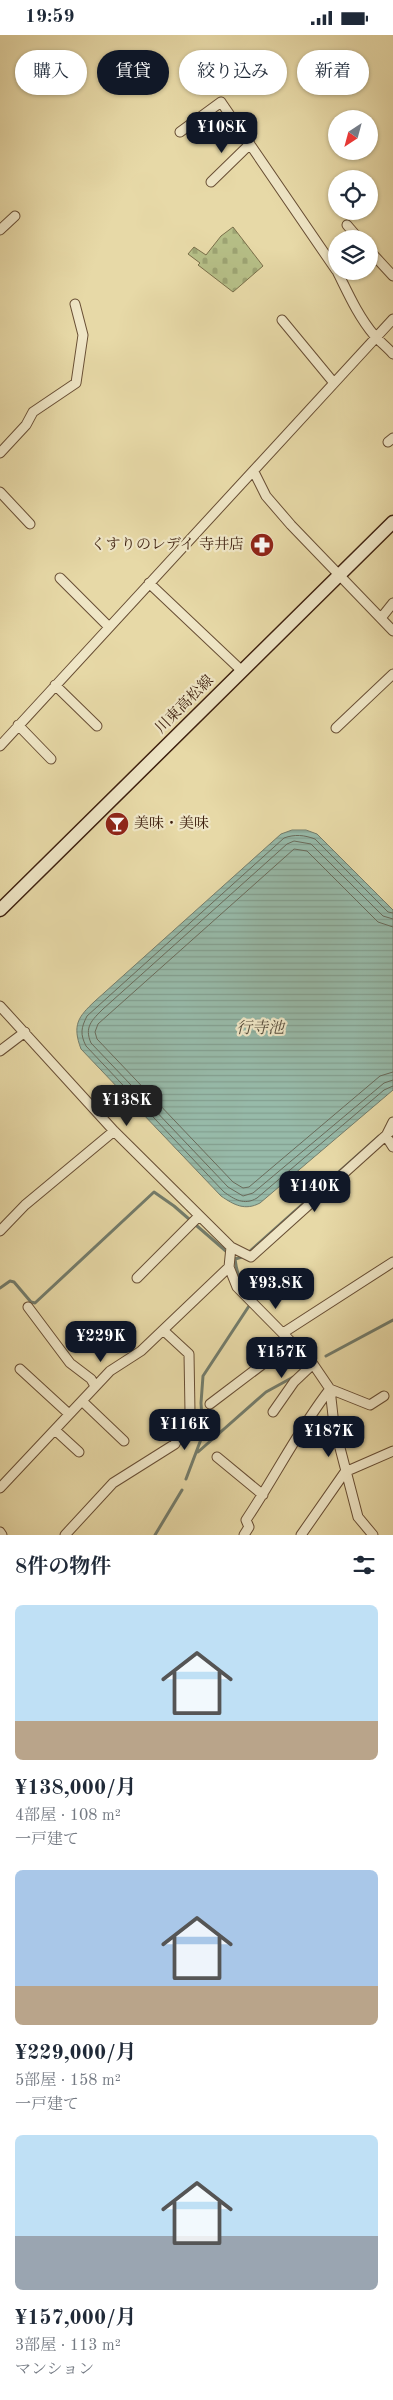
<!DOCTYPE html>
<html lang="ja">
<head>
<meta charset="utf-8">
<style>
  :root { --surface:#fff; --page:#f6f6f7; --text:#1f2937; --muted:#747a83; --accent:#111827 }
  body { margin:0; font-family:"Old Standard TT","Noto Serif JP",serif; background:var(--page); color:var(--text); height:100vh; display:flex; flex-direction:column; font-size:19px; white-space:nowrap }
  * { box-sizing:border-box; margin:0 }
  p { font-size:16px; color:var(--muted) }
  .icon { flex:none; width:28px; height:28px; fill:none; stroke:currentColor; stroke-width:2; stroke-linecap:round; stroke-linejoin:round }
  .map { position:relative; height:1500px; overflow:hidden }
  .drawer { display:flex; flex-direction:column; background:var(--surface); flex:1 }
  .drawer>* { flex:none }
  .top-card { position:absolute; left:15px; top:15px; width:364px; height:45px; display:flex; gap:10px }
  .needle { width:32px; rotate:216deg }
  .fabs { position:absolute; left:328px; top:75px; display:grid; gap:10px }
  .fabs a { display:grid; place-items:center; width:50px; height:50px; border-radius:50%; background:var(--surface); box-shadow:0 1px 4px #0004; font-size:25px }
  .price { position:absolute; translate:-50% -42px; padding:0 11px; border-radius:10px; background:var(--accent); color:#fff; font-size:16px; line-height:32px; filter:drop-shadow(0 1px 2px #0008) }
  .price::after { content:''; position:absolute; left:50%; top:30px; width:15px; height:11px; margin-left:-8px; background:inherit; clip-path:polygon(0 0,100% 0,50% 100%) }
  .price.current { background:#222; color:#fff }
  ul { padding:0; list-style:none }
  li { display:grid; align-content:center; gap:10px; height:265px; padding:0 15px }
  li span { display:grid; place-items:center; height:155px; border-radius:8px; color:#555 }
  li>.icon { margin-inline-start:auto }
  span .icon { width:90px; height:90px; fill:#fffc; stroke-width:1 }
  li b { font-size:21px }
  h2 { display:flex; justify-content:space-between; align-items:center; height:60px; padding:0 15px; font-size:21px }
  .chip { padding:0 18px; border-radius:22px; background:var(--surface); box-shadow:0 1px 4px #0004; font-size:18px; line-height:45px }
  .chip.current { background:var(--accent); color:#fff }
  .status { display:flex; justify-content:space-between; align-items:center; height:35px; padding:0 25px; background:var(--surface); direction:ltr }
  .status svg { height:14px; fill:currentColor }
  .map>svg:first-child { display:block }
</style>
</head>
<body>
<div class="status"><b>19:59</b><svg viewBox="0 0 49 12"><path d="M0 12V9h3v3zM5 12V6h3v6zM10 12V3h3v9zM15 12V0h3v12zM26 1h20v11H26zM47 4h2v5h-2z"/></svg></div>
<div class="map">
<svg width="393" height="1500" viewBox="0 0 393 1500">
  <defs>
    <pattern id="cemetery-stones" width="16" height="16" patternUnits="userSpaceOnUse" patternTransform="scale(1.25)"><rect width="16" height="16" fill="#b6bf87"/><path d="M2 7V4a2 2 0 0 1 4 0v3zM10 15v-3a2 2 0 0 1 4 0v3z" fill="#9da473"/></pattern>
    <pattern id="water-rules" width="6" height="5" patternUnits="userSpaceOnUse" patternTransform="scale(1.25)"><rect width="6" height="5" fill="#97baa9"/><path d="M0 2.5h6" fill="none" stroke="#839f90"/></pattern>
  </defs>
  <rect width="100%" height="100%" fill="#e7d9a7"/>
  <filter id="stains"><feTurbulence type="fractalNoise" baseFrequency=".004" numOctaves="4"/><feColorMatrix values="0 0 0 0 .2 0 0 0 0 .09 0 0 0 0 .02 0 0 0 .5 -.17"/></filter>
  <radialGradient id="worn" r=".72"><stop offset=".6" stop-color="#630" stop-opacity="0"/><stop offset="1" stop-color="#630" stop-opacity=".3"/></radialGradient>
  <path fill="url(#cemetery-stones)" stroke="#7a6f4a" d="M233 192 263 231 233 257 198 230 200 228 188 219 194 212 206 220 221 201Z"/>
  <path fill="url(#water-rules)" stroke="#737c6b" d="M292 795H306L317 799 393 875V1055L260 1168C245 1176 234 1170 221 1161L81 1014C72 990 78 982 95 966L281 799Z"/>
  <g fill="none" stroke-linecap="round" stroke-linejoin="round">
    <path stroke="#6a6c5c" stroke-width="1" d="M393 878 388 877 315 804C304 800 295 799 284 803L87 981C81 993 80 999 86 1011L224 1157C234 1164 244 1171 257 1163L384 1055 393 1051
      M393 884 383 881 311 809 294 806 287 809 103 974C92 985 84 992 91 1008L228 1152 243 1161 253 1158 384 1048 393 1045
      M393 892 378 887 307 816 294 814 108 980 98 989 95 997 97 1004 233 1147 243 1153 249 1152 380 1041 393 1037"/>
    <path stroke="#737c6b" stroke-width="3" d="M250 1216 379 1101
      M242 1222 235 1224C237 1241 242 1251 254 1263
      M0 1253 10 1246 14 1247 31 1267 35 1268 154 1157 174 1171 235 1224
      M326 1321 393 1285
      M198 1417 266 1357 297 1340
      M186 1444 203 1399 201 1368 203 1341 249 1271
      M155 1500 182 1455"/>
    <g stroke="#684e34" stroke-width="11">
      <path id="minor" d="M180 97 221 67 336 235
        M211 147 250 109
        M347 190 359 204
        M0 195 15 181
        M369 215 393 241
        M337 236C348 258 358 281 374 300 380 307 387 312 393 319
        M282 285 334 348
        M388 407 393 403
        M0 418 26 390 33 377 76 348 83 300 75 269
        M254 437 266 461 291 490 393 596
        M0 457 30 489
        M60 543 108 591
        M149 548 242 636
        M381 583 393 568
        M55 650 97 691
        M18 690 51 724
        M336 693 393 639
        M0 711 393 284
        M0 971 114 1096 231 1212 229 1232 237 1252 313 1329 330 1354 334 1390 358 1482 373 1500
        M0 1016 25 997
        M393 1087 386 1101 393 1112
        M0 1196 25 1170 114 1096
        M231 1212 251 1222 393 1094
        M137 1243 199 1181
        M28 1272 70 1328 91 1344 95 1351
        M283 1298 393 1227
        M20 1334 69 1379
        M82 1366 124 1406
        M210 1369 292 1307
        M273 1377 294 1347 313 1329
        M55 1395 79 1417
        M217 1422 263 1460
        M0 1453 110 1336 141 1316 229 1232
        M0 1497 2 1500
        M65 1500 113 1448 175 1409 190 1377 189 1319 163 1295
        M244 1500 249 1492 246 1485C275 1442 298 1395 330 1354L370 1370 384 1361
        M301 1500 345 1437 393 1416"/>
    </g>
    <g stroke="#3d1f0e" stroke-width="15">
      <path id="secondary" d="M0 875 393 487"/>
    </g>
    <use href="#minor" stroke="#efe6c6" stroke-width="9"/>
    <use href="#secondary" stroke="#efe6c6" stroke-width="12"/>
  </g>
  <defs>
    <g id="pharmacy-disc" transform="scale(1.25)"><circle r="9.5" fill="#8f2418" stroke="#efe6c6"/><path d="M-2-6h4v4h4v4h-4v4h-4v-4h-4v-4h4Z" fill="#fff"/></g>
    <g id="bar-disc" transform="scale(1.25)"><circle r="9.5" fill="#8f2418" stroke="#efe6c6"/><path d="M-6-5H6L.8 .8V4.5H3.5V6h-7V4.5H-.8V.8Z" fill="#fff"/></g>
  </defs>
  <g fill-rule="evenodd">
    <use href="#pharmacy-disc" x="262" y="510"/>
    <use href="#bar-disc" x="117" y="789"/>
  </g>
  <g text-anchor="middle" dominant-baseline="central" stroke-width="4.5" stroke-linejoin="round" paint-order="stroke">
    <g font-size="15" fill="#3d1f0e" stroke="#efe6c6" text-anchor="end">
      <text x="244" y="510">くすりのレデイ 寺井店</text>
      <text x="134" y="789" text-anchor="start">美味・美味</text>
    </g>
    <g font-size="15" fill="#3d1f0e" stroke="#efe6c6">
      <text transform="translate(185 670) rotate(-45)">川東高松線</text>
    </g>
    <g font-size="16" font-style="italic" fill="#584e3c" stroke="#efe6c6">
      <text x="260" y="994">行寺池</text>
    </g>
  </g>
  <rect width="100%" height="100%" filter="url(#stains)"/>
  <rect width="100%" height="100%" fill="url(#worn)"/>
</svg>
<div class="fabs">
<a><svg class="needle" viewBox="-14 -14 28 28"><path d="M0-13l5 13h-10z" fill="#e53935"/><path d="M0 13l5-13h-10z" fill="#747a83"/></svg></a>
<a><svg class="icon" aria-label="locate" viewBox="0 0 24 24"><circle cx="12" cy="12" r="6"/><path d="M12 2v4M12 18v4M2 12h4M18 12h4"/></svg></a>
<a><svg class="icon" aria-label="layers" viewBox="0 0 24 24"><path d="M12 4l9 5-9 5-9-5zM3 14l9 5 9-5"/></svg></a>
</div>
<b class="price" style="left:222px;top:119px">¥108K</b>
<b class="price current" style="left:127px;top:1092px">¥138K</b>
<b class="price" style="left:315px;top:1178px">¥140K</b>
<b class="price" style="left:276px;top:1275px">¥93.8K</b>
<b class="price" style="left:101px;top:1328px">¥229K</b>
<b class="price" style="left:282px;top:1344px">¥157K</b>
<b class="price" style="left:185px;top:1416px">¥116K</b>
<b class="price" style="left:329px;top:1423px">¥187K</b>
<div class="top-card">
<a class="chip">購入</a>
<a class="chip current">賃貸</a>
<a class="chip">絞り込み</a>
<a class="chip">新着</a>
</div>
</div>
<section class="drawer">
<h2>8件の物件<svg class="icon" aria-label="filters" viewBox="0 0 24 24"><path d="M4 7h16M4 17h16"/><circle cx="9" cy="7" r="2"/><circle cx="15" cy="17" r="2"/></svg></h2>
<ul>
<li><span style="background:linear-gradient(#bfe0f5 75%,#b9a48a 0)"><svg class="icon" aria-label="home" viewBox="0 0 24 24"><path d="M3 11l9-7 9 7M6 9v11h12V9"/></svg></span><div><b>¥138,000/月</b><p>4部屋 · 108 m²</p><p>一戸建て</p></div></li>
<li><span style="background:linear-gradient(#a9c7e8 75%,#b9a48a 0)"><svg class="icon" aria-label="home" viewBox="0 0 24 24"><path d="M3 11l9-7 9 7M6 9v11h12V9"/></svg></span><div><b>¥229,000/月</b><p>5部屋 · 158 m²</p><p>一戸建て</p></div></li>
<li><span style="background:linear-gradient(#bfe0f5 65%,#9aa5b1 0)"><svg class="icon" aria-label="home" viewBox="0 0 24 24"><path d="M3 11l9-7 9 7M6 9v11h12V9"/></svg></span><div><b>¥157,000/月</b><p>3部屋 · 113 m²</p><p>マンション</p></div></li>
</ul>
</section>
</body>
</html>
